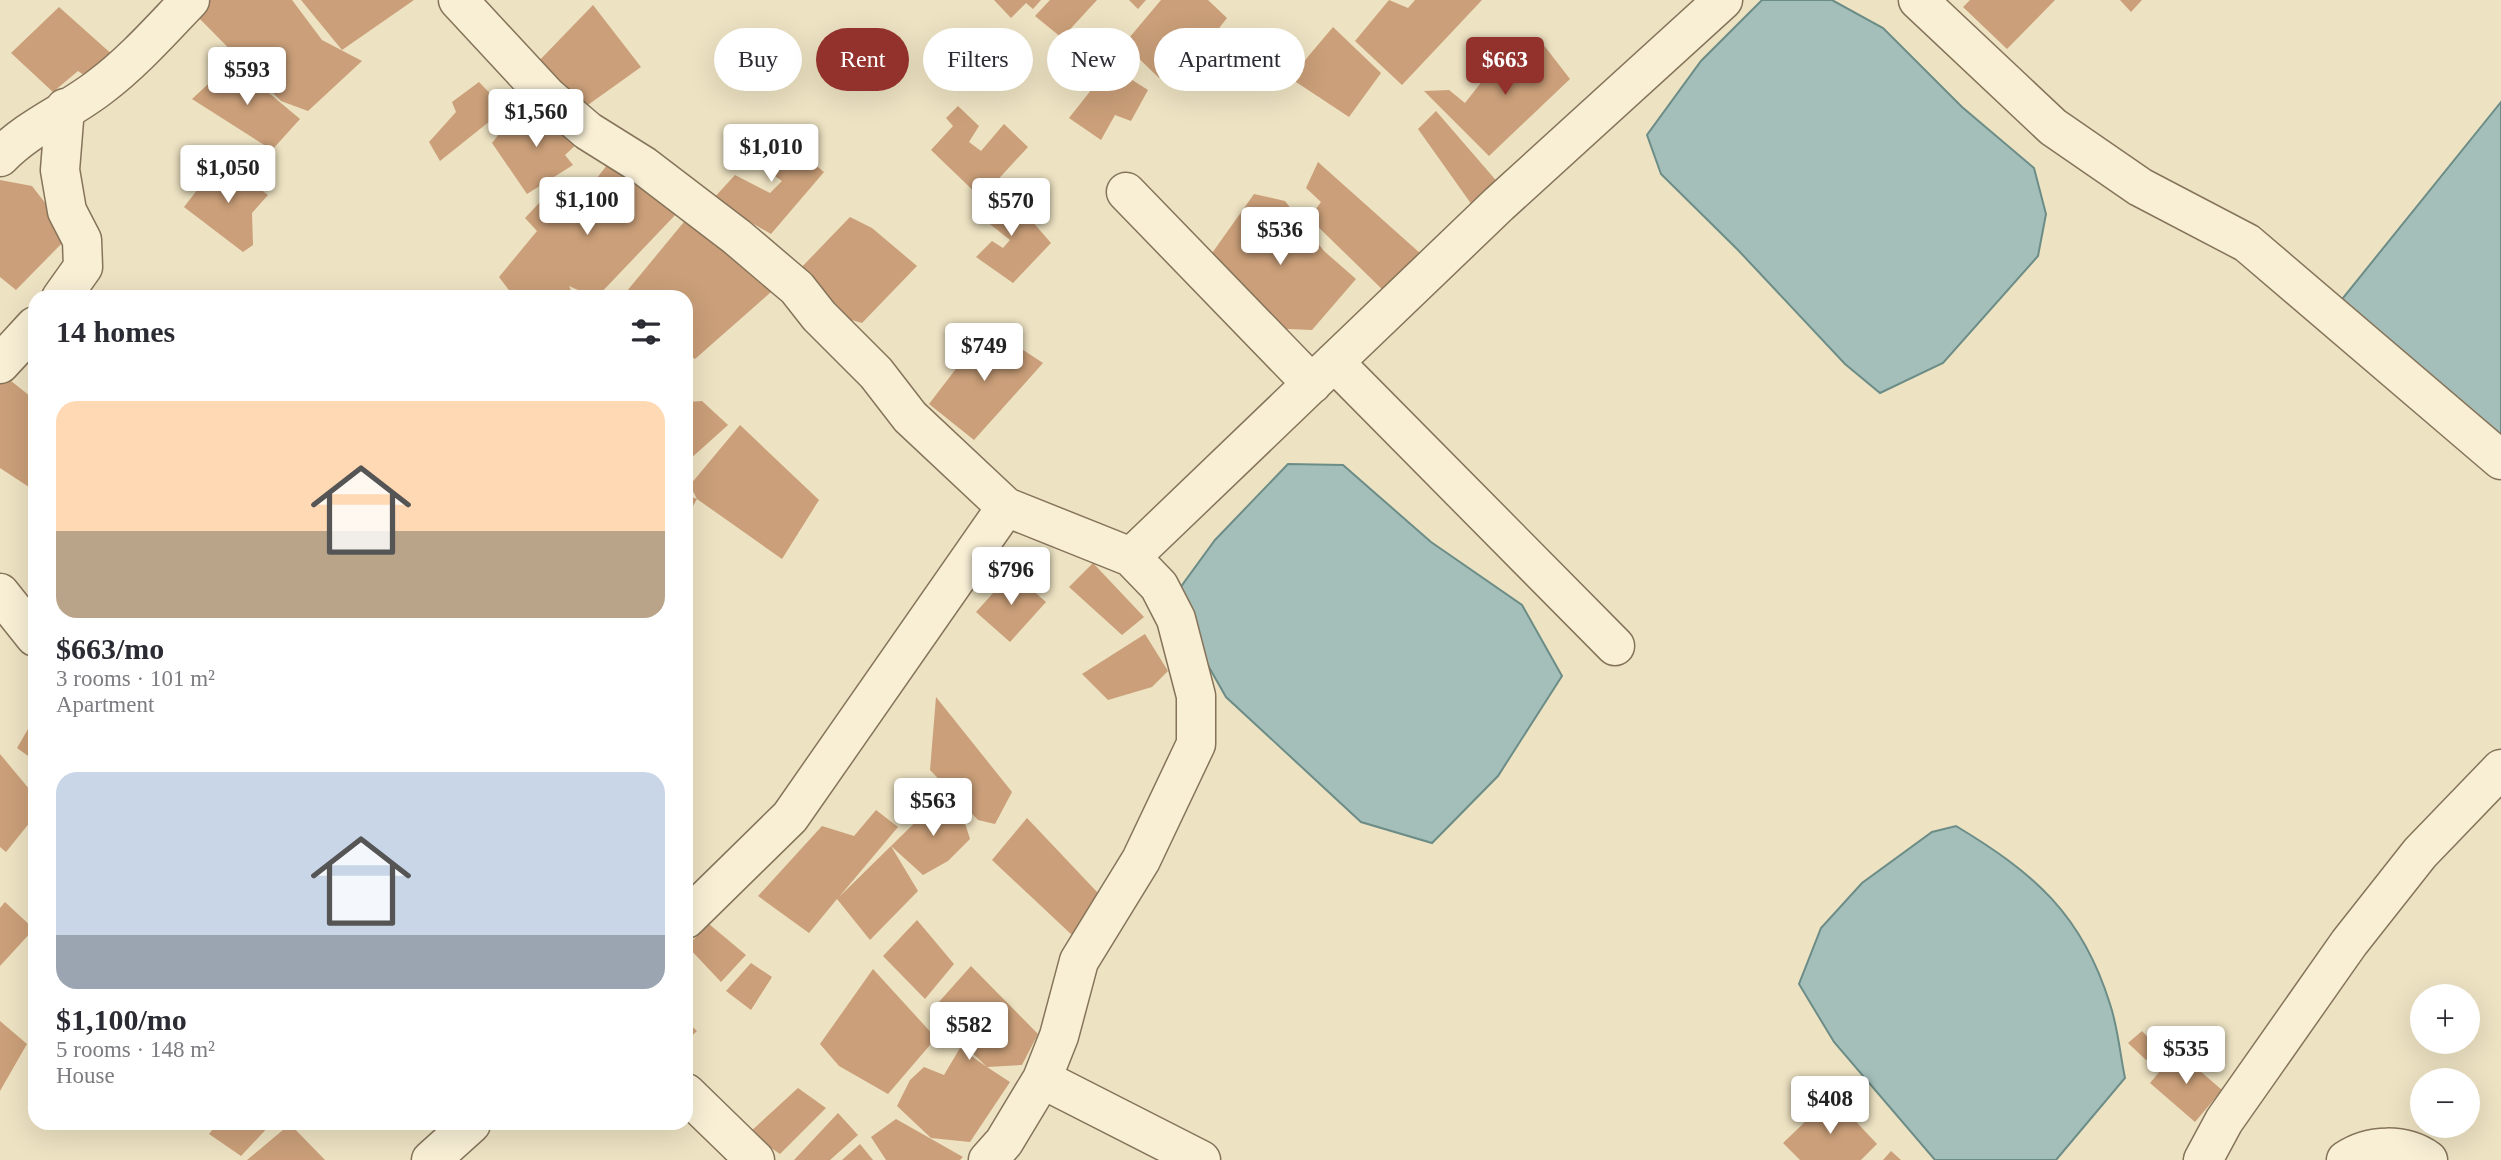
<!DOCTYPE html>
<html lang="en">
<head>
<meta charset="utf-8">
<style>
  :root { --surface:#fff; --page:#f2f2f3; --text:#2b2b33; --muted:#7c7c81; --accent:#93312c }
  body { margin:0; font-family:Georgia,serif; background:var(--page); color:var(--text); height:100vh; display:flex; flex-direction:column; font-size:26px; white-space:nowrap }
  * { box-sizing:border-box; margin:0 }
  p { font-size:23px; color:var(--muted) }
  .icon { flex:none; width:38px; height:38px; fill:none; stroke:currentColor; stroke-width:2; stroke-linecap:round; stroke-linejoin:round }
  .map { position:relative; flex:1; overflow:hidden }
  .drawer { position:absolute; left:28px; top:290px; width:665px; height:840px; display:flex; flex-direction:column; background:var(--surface); border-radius:21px; box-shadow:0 7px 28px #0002 }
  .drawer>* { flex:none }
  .top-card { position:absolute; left:714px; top:28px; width:665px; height:63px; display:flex; gap:14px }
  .tools { position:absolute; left:2410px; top:984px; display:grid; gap:14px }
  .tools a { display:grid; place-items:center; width:70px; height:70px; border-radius:50%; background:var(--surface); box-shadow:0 7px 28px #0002; font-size:35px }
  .price { position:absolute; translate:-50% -60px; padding:0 16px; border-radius:7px; background:#fff; color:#222; font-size:23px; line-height:46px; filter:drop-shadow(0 2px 4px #0008) }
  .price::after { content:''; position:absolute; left:50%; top:42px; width:21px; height:16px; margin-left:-10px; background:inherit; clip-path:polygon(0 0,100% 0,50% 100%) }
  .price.selected { background:var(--accent); color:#fff }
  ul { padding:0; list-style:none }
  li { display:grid; align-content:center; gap:14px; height:371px; padding:0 28px }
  li span { display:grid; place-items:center; height:217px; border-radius:21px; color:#555 }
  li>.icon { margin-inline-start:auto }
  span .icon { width:126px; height:126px; fill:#fffc; stroke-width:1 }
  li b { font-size:30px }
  h2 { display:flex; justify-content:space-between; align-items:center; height:84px; padding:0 28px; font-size:30px }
  .chip { padding:0 24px; border-radius:32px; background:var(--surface); box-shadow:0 7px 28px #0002; font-size:24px; line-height:63px }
  .chip.selected { background:var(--accent); color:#fff }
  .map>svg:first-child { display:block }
</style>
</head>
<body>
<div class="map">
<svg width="2501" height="1160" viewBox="0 0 2501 1160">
  <rect width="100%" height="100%" fill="#ede2c2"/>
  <path fill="#a4bfb9" stroke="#6c8d87" stroke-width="2" d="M1762 0H1832L1883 28 1962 107 2034 168 2046 214 2038 256 1943 363 1880 393 1845 364 1738 250 1661 174 1647 135 1701 61Z
    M2501 102V445L2350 328 2343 298Z
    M1288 464 1343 465 1431 542 1522 605 1562 676 1498 776 1432 843 1361 822 1226 697 1201 653 1180 588 1215 540Z
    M1956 826C2034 873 2082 914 2110 1004 2118 1028 2120 1054 2125 1078L2056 1160H1935L1834 1042 1799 984 1821 928 1862 883 1932 832Z"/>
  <path fill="#ca9f79" d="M206 0H292L322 40 362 61 308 111 281 101 194 13Z
    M301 0H414L342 50Z
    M994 0H1041L1033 9 1026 3 1011 18Z
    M1050 0H1097L1062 38 1035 16Z
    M1129 0H1146L1138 9Z
    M1161 0H1208L1227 18 1185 72 1159 78 1124 44Z
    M1389 0 1408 8 1415 0H1482L1402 85 1355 41Z
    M1970 0H2055L2007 49 1963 7Z
    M2120 0H2142L2131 12Z
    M593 5 641 67 585 107 536 64Z
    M59 7 115 57 94 82 78 71 53 92 11 53Z
    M1333 27 1381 73 1349 117 1290 78Z
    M1539 39 1570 79 1489 156 1424 91 1449 90 1465 103 1505 52 1517 63Z
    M232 62 300 119 272 150 192 99Z
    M1110 66 1148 90 1131 121 1115 115 1101 140 1069 118Z
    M479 82 505 109 440 161 429 142 456 112 452 102Z
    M958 106 979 126 969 142 981 151 1004 124 1028 147 981 198 931 150 953 126 946 118Z
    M545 110 581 140 565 155 573 165 527 194 492 143 514 115 526 126Z
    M1436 111 1500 185 1477 212 1418 129Z
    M771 129 824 172 771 234 712 200 735 175 770 193 782 181 748 157Z
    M221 159 268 195 252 213 253 245 243 252 184 207Z
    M611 160 679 211 596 298 569 286 575 298H515L499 277 537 231 525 218 558 183 579 201Z
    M1318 162 1421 254 1386 293 1309 218 1321 202 1306 188Z
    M0 180 32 186 70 235 16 290 0 277Z
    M1004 189 1051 243 1013 283 976 257 992 241 1003 248 1010 240 976 213Z
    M1254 194 1285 201 1324 251 1356 279 1312 330 1264 328 1210 256Z
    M688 217 779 285 695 359 686 353V298H642L627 291Z
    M850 217 872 228 917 266 862 323 831 314 797 272Z
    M988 327 1043 363 974 440 929 404Z
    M6 377 35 400V491L0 468V384Z
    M702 401 728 425 689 460 686 458V402Z
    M740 425 819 500 782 559 697 499 690 485Z
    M686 495 697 499 686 518Z
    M1093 563 1144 617 1122 635 1069 587Z
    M1012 572 1046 602 1010 642 976 612Z
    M1145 634 1168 671 1152 687 1108 700 1082 674Z
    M936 697 1012 792 995 824 978 820 930 770Z
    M35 717V761L17 748Z
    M0 754 35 796V816L6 852 0 847Z
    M948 803 963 817 970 839 948 861 923 875 891 846 934 804Z
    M876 810 898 827 839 897 891 846 918 891 870 940 837 899 809 933 758 896 822 826 854 836Z
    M1027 818 1098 893 1073 936 992 860Z
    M5 902 34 929 0 966V908Z
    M917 920 954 964 925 999 883 956Z
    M709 924 746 955 721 982 687 946Z
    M751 963 772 977 751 1010 726 991Z
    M971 966 1038 1034 1022 1065 987 1067 1010 1082 970 1142 931 1138 897 1106 910 1080 924 1067 944 1075 960 1048 987 1067 930 1012Z
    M873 969 936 1038 888 1094 839 1066 820 1044Z
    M0 1021 27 1044 0 1091Z
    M686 1021 697 1031 686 1041Z
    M2142 1031 2158 1048 2146 1060 2128 1043Z
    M2177 1051 2222 1090 2195 1122 2150 1083Z
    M798 1088 826 1108 780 1154 749 1133Z
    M1832 1096 1877 1144 1861 1160H1800L1783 1143Z
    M838 1113 858 1135 830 1160H794Z
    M896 1119 963 1157 960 1160H886L871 1137Z
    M217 1124H271L241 1156 209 1134Z
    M290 1124 325 1160H247Z
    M860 1144 873 1160H842Z
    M1891 1151 1901 1160H1883Z"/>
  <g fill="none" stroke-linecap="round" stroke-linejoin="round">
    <g stroke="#86745a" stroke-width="41">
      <path id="minor" d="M458 0 547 96 588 131 644 166 737 237 797 288 819 316 876 373 910 417 1006 507
        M1918 0 2053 127 2140 187 2247 243 2501 460
        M0 157C30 126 68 112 101 86 134 61 161 30 190 0
        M1126 192 1312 384
        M61 298 83 267 82 240 67 211 60 170 65 108
        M1334 362 1615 646
        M0 364 35 326
        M0 593 35 637
        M686 919 790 817 1006 507 1131 557 1499 204 1723 0
        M1042 1079 1201 1160
        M686 1093 755 1160
        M431 1160 471 1124
        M988 1160 1004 1142 1042 1079 1059 1036 1079 961 1141 860 1196 744V696L1176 619 1159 586 1131 557
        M2203 1160 2224 1121 2349 943 2420 853 2501 769
        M2346 1160C2370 1144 2404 1143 2428 1160"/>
    </g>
    <use href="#minor" stroke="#f8efd5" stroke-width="38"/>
  </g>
</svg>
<div class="tools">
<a>+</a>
<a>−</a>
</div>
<b class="price selected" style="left:1505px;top:97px">$663</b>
<b class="price" style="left:247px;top:107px">$593</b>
<b class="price" style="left:536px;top:149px">$1,560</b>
<b class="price" style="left:771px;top:184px">$1,010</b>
<b class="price" style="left:228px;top:205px">$1,050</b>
<b class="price" style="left:587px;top:237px">$1,100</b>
<b class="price" style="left:1011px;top:238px">$570</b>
<b class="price" style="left:1280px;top:267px">$536</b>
<b class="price" style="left:984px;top:383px">$749</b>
<b class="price" style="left:1011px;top:607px">$796</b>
<b class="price" style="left:933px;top:838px">$563</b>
<b class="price" style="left:969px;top:1062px">$582</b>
<b class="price" style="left:2186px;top:1086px">$535</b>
<b class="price" style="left:1830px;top:1136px">$408</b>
<div class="top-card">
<a class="chip">Buy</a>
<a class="chip selected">Rent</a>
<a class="chip">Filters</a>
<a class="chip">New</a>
<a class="chip">Apartment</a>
</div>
<section class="drawer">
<h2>14 homes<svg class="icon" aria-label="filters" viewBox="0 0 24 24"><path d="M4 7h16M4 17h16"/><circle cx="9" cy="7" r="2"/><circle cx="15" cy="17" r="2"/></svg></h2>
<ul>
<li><span style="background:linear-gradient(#ffd9b3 60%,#b9a48a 0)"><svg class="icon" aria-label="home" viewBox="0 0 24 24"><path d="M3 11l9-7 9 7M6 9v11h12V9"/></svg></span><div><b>$663/mo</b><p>3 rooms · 101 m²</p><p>Apartment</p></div></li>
<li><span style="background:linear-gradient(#c9d6e8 75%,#9aa5b1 0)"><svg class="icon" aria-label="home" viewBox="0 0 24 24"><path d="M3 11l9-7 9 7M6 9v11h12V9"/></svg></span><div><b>$1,100/mo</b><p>5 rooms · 148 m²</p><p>House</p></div></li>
</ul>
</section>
</div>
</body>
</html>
